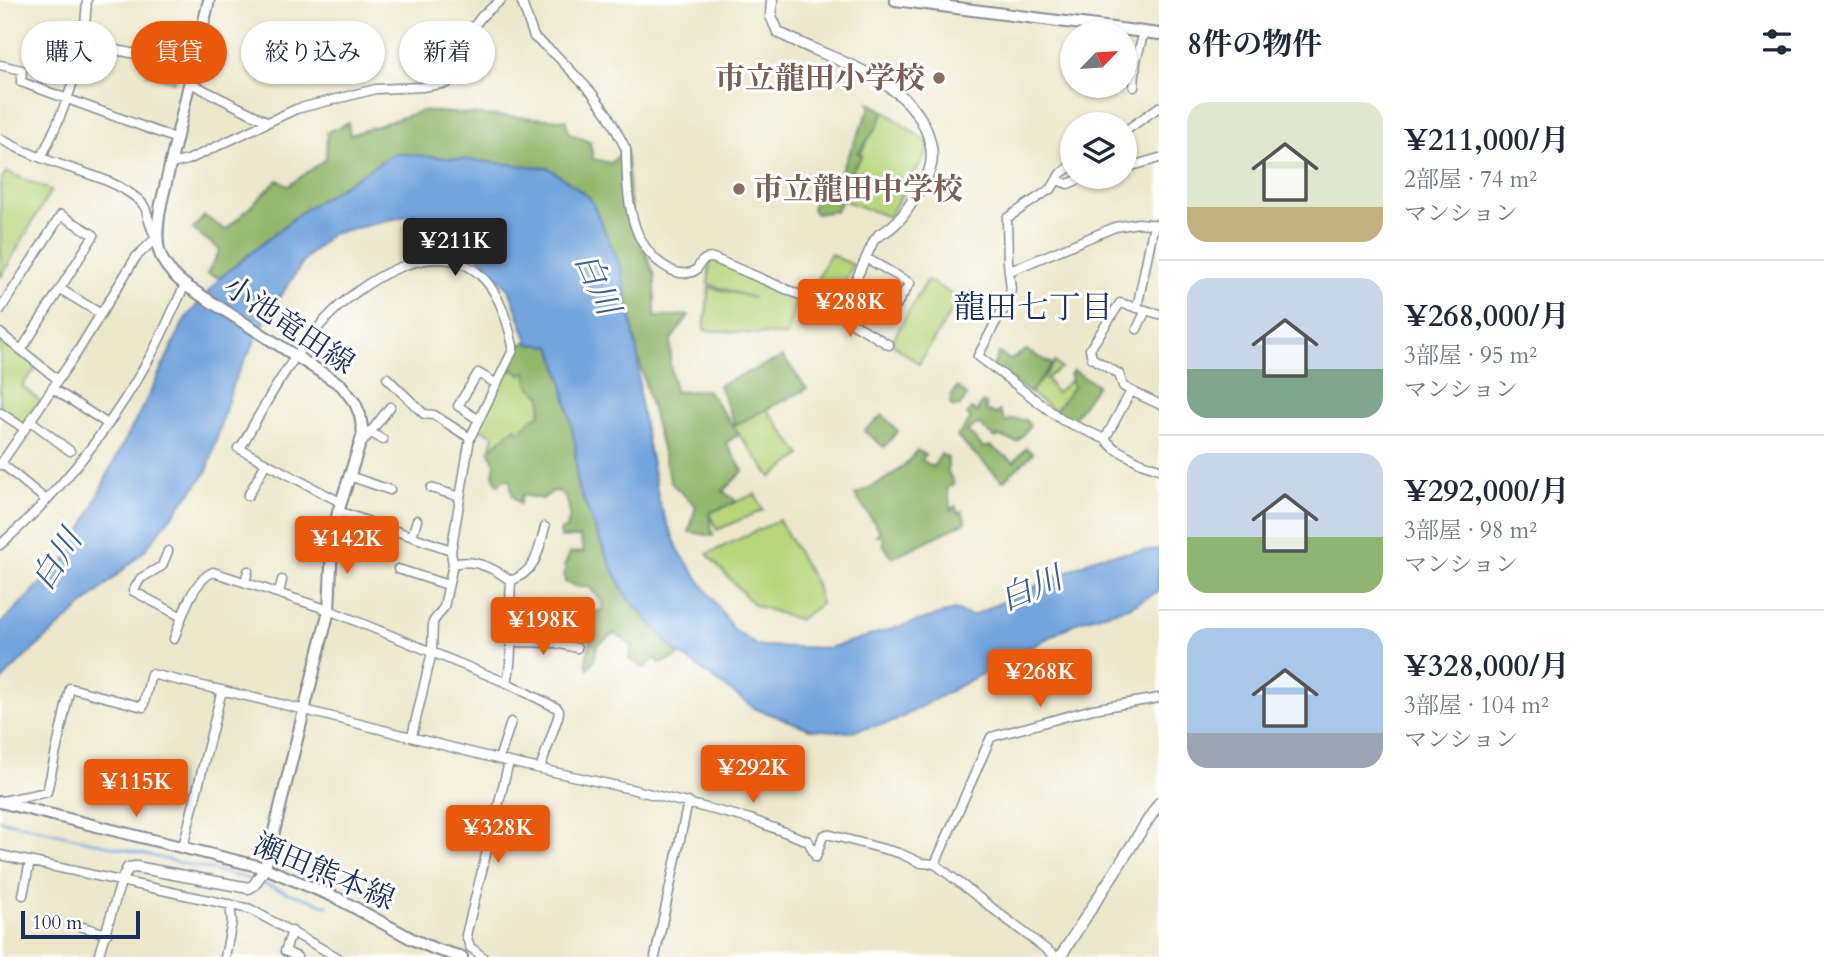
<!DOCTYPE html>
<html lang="ja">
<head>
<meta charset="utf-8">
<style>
  :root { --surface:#fff; --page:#f2f2f3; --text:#1f2937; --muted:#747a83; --line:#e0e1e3; --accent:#ea580c }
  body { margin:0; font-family:Cardo,"Noto Serif JP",serif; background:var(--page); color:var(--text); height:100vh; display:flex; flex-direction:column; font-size:26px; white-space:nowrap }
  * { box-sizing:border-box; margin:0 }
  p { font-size:23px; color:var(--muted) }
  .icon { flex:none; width:38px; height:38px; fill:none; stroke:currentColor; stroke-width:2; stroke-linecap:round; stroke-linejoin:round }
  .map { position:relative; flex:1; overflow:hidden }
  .details { display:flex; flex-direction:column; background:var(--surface); width:665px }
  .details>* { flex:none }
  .top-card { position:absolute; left:21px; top:21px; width:665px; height:63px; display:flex; gap:14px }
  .needle { width:46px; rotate:65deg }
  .controls { position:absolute; left:1060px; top:21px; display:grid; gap:14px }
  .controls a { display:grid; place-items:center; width:77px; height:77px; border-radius:50%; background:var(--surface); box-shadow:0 2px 5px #0004; font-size:35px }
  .scale { position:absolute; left:21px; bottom:18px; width:119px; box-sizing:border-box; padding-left:7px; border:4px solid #1b2f5e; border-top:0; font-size:19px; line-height:24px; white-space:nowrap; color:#1b2f5e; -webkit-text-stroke:5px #fff; paint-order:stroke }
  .price { position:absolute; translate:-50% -60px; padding:0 16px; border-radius:7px; background:var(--accent); color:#fff; font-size:23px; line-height:46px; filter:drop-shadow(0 2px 4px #0008) }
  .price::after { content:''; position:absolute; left:50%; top:42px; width:21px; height:16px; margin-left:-10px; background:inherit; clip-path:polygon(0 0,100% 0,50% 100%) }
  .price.selected { background:#222; color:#fff }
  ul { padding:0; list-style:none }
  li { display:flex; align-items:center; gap:21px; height:175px; padding:0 28px }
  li+li { border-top:2px solid var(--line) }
  li span { display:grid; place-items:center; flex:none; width:196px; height:140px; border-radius:21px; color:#555 }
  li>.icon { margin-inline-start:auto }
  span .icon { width:84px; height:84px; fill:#fffc; stroke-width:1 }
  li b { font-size:30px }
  h2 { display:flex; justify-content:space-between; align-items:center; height:84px; padding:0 28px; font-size:30px }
  .pill { padding:0 24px; border-radius:32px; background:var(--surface); box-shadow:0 2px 5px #0004; font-size:24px; line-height:63px }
  .pill.selected { background:var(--accent); color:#fff }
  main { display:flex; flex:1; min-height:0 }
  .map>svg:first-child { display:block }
</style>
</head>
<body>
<main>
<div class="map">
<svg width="1159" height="957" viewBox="0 0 1159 957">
  <rect width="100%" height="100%" fill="#fff"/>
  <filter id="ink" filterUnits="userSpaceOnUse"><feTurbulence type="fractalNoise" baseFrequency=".0143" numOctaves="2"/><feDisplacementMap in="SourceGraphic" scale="14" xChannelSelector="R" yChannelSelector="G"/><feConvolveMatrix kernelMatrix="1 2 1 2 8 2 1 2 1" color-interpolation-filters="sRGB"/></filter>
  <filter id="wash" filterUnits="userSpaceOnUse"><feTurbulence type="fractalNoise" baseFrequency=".00686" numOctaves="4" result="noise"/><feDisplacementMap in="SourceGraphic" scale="28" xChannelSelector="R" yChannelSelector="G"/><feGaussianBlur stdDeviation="1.57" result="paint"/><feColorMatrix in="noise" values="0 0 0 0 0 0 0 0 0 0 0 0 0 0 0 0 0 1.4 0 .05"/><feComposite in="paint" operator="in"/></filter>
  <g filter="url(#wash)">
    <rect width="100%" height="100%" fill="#ece7cb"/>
    <path fill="#b8d57b" stroke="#6a826c" stroke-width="2" d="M152 58 178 65 174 82 147 73Z
      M884 111 931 145 889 217 842 200 839 193Z
      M6 172 51 190 1 277 0 182Z
      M830 254 853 265 835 302 812 290Z
      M710 258 798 293 787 336 704 330 709 287 754 298 708 284Z
      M927 280 959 298 919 364 891 343Z
      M0 337 37 367 22 386 40 401 24 425 0 409Z
      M1055 362 1061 368 1046 378 1056 393 1070 381 1074 386 1055 411 1030 393Z
      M508 368 526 372 530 386 542 396 540 415C529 417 527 428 518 432L516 428C507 433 502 441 493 447L491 445 494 436 478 427Z
      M765 407 801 455 771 477 732 425Z
      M755 494 763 510 717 530 709 513Z
      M779 520 816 584 821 604 799 620 754 605 707 554Z"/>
    <path fill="#92b66b" stroke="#567264" stroke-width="2" d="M869 102 884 111 877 127 858 153 862 156 846 178 848 184 839 193 842 200 836 211 816 214 812 209 815 200 829 197 870 108Z
      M421 111 566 120 569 133 590 142 593 159 611 163 626 149 632 219 655 276V317L689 315 671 340 670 364 675 392 707 390 739 434 726 443 743 471 723 491 737 502 709 513 713 536 689 532 696 506 671 483 638 356 621 267 549 168 395 153 304 210 220 278 207 274 220 250 193 229 204 216 226 230 278 180 288 186 326 159 327 132 348 123 350 135Z
      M529 341 530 344 551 346 562 380 575 443 577 484 601 544 626 596 646 616 679 656 661 664 655 658 645 668 629 659 632 646 615 633 597 645 595 658 588 669 586 661 593 630 574 625 575 617 603 610 601 600 588 586 579 587 565 582 564 572 567 570 564 567 570 553 584 552 580 537 561 538 560 531 567 528C572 513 570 504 561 492L553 491 543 499 522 495 520 504C512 496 510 491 511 480L504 479 498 485 493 475 495 464 489 450 516 427 518 432C527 428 529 417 540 415L542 396 529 386 526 372 521 375 513 369 510 372 508 368 517 346Z
      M1026 350 1052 364 1030 393 993 366 999 353 1010 360Z
      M783 357 807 389 735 425 719 385Z
      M1073 370 1097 385 1071 422 1055 411 1074 386 1070 381 1072 377 1070 375Z
      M957 387 967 396 959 407 956 405 954 408 950 404 952 394Z
      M982 402 986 404V410L996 414 1000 411 1005 422 1012 419 1026 420 1030 426 1017 442 998 436 996 438 978 424 967 431 984 448 990 446 1014 462 1026 448 1033 453 1003 481 957 437 971 419 967 415 971 409 977 413Z
      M882 415 898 431 884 447 864 431Z
      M917 450 925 455 922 460 933 467 941 454 948 458V472L954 484 947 488 951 510 955 506 958 513 962 511 966 522 892 558 883 544V536L876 535 880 531 855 495C877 484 904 472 917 450Z"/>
    <path fill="#72a4dd" stroke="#466a9e" stroke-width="2" d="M395 153 549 168 590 198 621 267 638 356 640 403 660 506 679 551 734 630 758 646 829 648 954 610 972 616 1100 556 1159 549V591L1129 607 1079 621 893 722 848 732 810 729 754 708 676 651 626 596 601 544 577 484 575 443 562 380 551 346 529 344 509 289 477 255 415 214 331 234 306 258 271 310 233 383 207 472 143 552 25 657 0 682V624L72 553 109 471 151 391 185 319 220 278 304 210Z"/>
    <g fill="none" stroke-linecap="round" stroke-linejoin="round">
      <path stroke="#72a4dd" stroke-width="2.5" d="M0 820 249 879
        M263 884 328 906"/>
    </g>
  </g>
  <g filter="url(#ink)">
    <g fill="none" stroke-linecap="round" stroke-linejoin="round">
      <g stroke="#848b94" stroke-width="11">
        <path id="minor" d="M521 0 534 37 556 55 592 93 608 115 626 149C627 193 627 247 671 270 679 274 691 275 697 269 701 261 703 258 713 258L835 310 844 306 874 240 879 235
          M84 44 194 65
          M0 65 22 70 21 82 177 139
          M190 83 268 122
          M1134 87 1136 60 1144 32
          M1125 131 1159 107
          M0 139C13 146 26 152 39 157 73 171 110 176 139 200 151 210 146 226 157 237L136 257 78 351 0 465
          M41 158C68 103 84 62 87 0
          M171 164 188 160 296 109 376 89 422 87 447 83 455 75 467 35 482 16 501 0
          M1073 165 1060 174 1052 188 1007 218 1008 263 1011 289 1006 308 1000 314 978 356 1062 420 1105 439 1114 448 1141 463 1159 469
          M1125 168 1159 158
          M1057 180 1068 184 1084 177
          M1010 271 1115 227 1138 223 1159 225
          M60 289 101 314
          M849 296 890 315 910 283 866 258
          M1137 308 1154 224
          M837 309 841 316 889 345
          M0 310 61 215 94 235 22 349
          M1137 329 1146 310
          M0 333 57 379
          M387 378 424 414 434 415 470 438 451 552 453 564 444 607 433 622 432 652 412 736
          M52 388 108 424
          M1131 391 1123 386 1119 374 1092 358 1090 349 1120 303 1159 314
          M1 413 25 429
          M479 420 458 406 478 373 497 384
          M31 421 70 451
          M370 432 383 440
          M1105 439 1131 391 1159 404
          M362 443 390 407
          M238 448 340 502
          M240 449C265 404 290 358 325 320 358 284 432 234 479 274 498 290 508 322 513 346V350L470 438
          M1 463 46 500
          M349 476 390 490
          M431 488 460 497
          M248 496 266 463
          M338 511 451 550
          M412 536 417 520
          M0 545C61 492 111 427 150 357 163 334 173 309 185 285
          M168 551 162 566 141 578 133 591 182 617
          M453 564C474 558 494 568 511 581 508 616 515 648 507 683
          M398 569 448 585
          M511 581C537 570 538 552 545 527
          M245 582 248 571
          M279 593 282 580
          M174 639C181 619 192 581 213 572L329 610 507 683 557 708 559 711 558 717 540 769
          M513 642 556 643 577 648
          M499 759 511 722
          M2 801 47 792 70 688 143 707 151 674 289 706 509 762 631 789 750 819 808 841 816 857 823 836 827 834 899 853 921 863 935 864 1056 957
          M183 847 222 690
          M0 855 250 909 337 957
          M935 864 991 737 1093 709 1159 698
          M23 895 30 861
          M73 924 107 934
          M292 931 285 951 297 957
          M98 957 121 882
          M225 957 232 922 230 904
          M483 957 470 947 466 935 509 762
          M655 957 688 802"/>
      </g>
      <g stroke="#848b94" stroke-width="13">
        <path id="tertiary" d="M772 0 771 16 778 32C829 61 915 77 930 142 934 157 932 170 923 183 910 205 902 223 879 235
          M121 882 128 868 136 867 249 888 254 885 265 868
          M1060 957 1159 803"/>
      </g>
      <g stroke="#848b94" stroke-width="14">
        <path id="secondary" d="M209 0 161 204C154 243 154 262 188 287L341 385 355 403 360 415 363 434 338 512 332 544 329 610 265 868
          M895 0 1159 34
          M0 802 265 868 337 898 412 939 435 949 462 957"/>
      </g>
      <use href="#minor" stroke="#fff" stroke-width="8"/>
      <use href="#tertiary" stroke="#fff" stroke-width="10"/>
      <use href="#secondary" stroke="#fff" stroke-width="10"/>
    </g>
  </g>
  <g fill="#8d6e63" stroke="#fff" stroke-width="2.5">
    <circle cx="939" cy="78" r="7"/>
    <circle cx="739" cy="189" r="7"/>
  </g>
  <g text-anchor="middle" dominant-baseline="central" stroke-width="6" stroke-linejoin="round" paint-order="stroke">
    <g font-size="30" font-weight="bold" fill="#785e54" stroke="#fff" text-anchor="end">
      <text x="925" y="78">市立龍田小学校</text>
      <text x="753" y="189" text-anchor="start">市立龍田中学校</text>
    </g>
    <g font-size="30" fill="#1b2f5e" stroke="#fff">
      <text transform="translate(289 325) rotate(34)">小池竜田線</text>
      <text transform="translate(324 872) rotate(23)">瀬田熊本線</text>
    </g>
    <g font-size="32" font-style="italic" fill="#3e5e91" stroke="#fff">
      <text transform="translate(597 284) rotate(66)">白川</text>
      <text transform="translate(57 560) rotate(-58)">白川</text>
      <text transform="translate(1031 589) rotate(-23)">白川</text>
    </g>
    <g font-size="32" fill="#1b2f5e" stroke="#fff">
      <text x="1033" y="308">龍田七丁目</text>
    </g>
  </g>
</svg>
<div class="controls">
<a><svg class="needle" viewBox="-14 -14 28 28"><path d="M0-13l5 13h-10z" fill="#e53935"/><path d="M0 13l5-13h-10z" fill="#747a83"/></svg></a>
<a><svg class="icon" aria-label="layers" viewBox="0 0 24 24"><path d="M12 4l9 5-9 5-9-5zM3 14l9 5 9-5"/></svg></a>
</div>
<div class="scale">100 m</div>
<b class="price selected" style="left:455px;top:278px">¥211K</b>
<b class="price" style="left:850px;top:339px">¥288K</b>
<b class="price" style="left:347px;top:576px">¥142K</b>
<b class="price" style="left:543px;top:657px">¥198K</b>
<b class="price" style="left:1040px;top:709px">¥268K</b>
<b class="price" style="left:753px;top:805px">¥292K</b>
<b class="price" style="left:136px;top:819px">¥115K</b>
<b class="price" style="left:498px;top:865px">¥328K</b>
<div class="top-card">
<a class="pill">購入</a>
<a class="pill selected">賃貸</a>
<a class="pill">絞り込み</a>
<a class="pill">新着</a>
</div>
</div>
<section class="details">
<h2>8件の物件<svg class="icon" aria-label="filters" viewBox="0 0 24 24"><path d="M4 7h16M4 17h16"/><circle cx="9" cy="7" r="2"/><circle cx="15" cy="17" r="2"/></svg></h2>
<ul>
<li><span style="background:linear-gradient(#dfe7d0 75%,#c2b280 0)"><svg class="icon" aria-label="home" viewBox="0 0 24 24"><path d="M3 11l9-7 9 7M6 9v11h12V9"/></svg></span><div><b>¥211,000/月</b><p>2部屋 · 74 m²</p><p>マンション</p></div></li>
<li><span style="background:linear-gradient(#c9d6e8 65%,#7fa58c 0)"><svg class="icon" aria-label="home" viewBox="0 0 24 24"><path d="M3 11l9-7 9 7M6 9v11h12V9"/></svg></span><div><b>¥268,000/月</b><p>3部屋 · 95 m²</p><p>マンション</p></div></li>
<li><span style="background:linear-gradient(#c9d6e8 60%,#8fb573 0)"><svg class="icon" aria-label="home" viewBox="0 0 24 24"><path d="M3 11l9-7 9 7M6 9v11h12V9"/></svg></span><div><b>¥292,000/月</b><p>3部屋 · 98 m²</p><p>マンション</p></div></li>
<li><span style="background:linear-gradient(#a9c7e8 75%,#9aa5b1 0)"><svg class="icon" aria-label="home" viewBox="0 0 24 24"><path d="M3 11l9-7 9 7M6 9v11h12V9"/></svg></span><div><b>¥328,000/月</b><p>3部屋 · 104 m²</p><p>マンション</p></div></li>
</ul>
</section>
</main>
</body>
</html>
